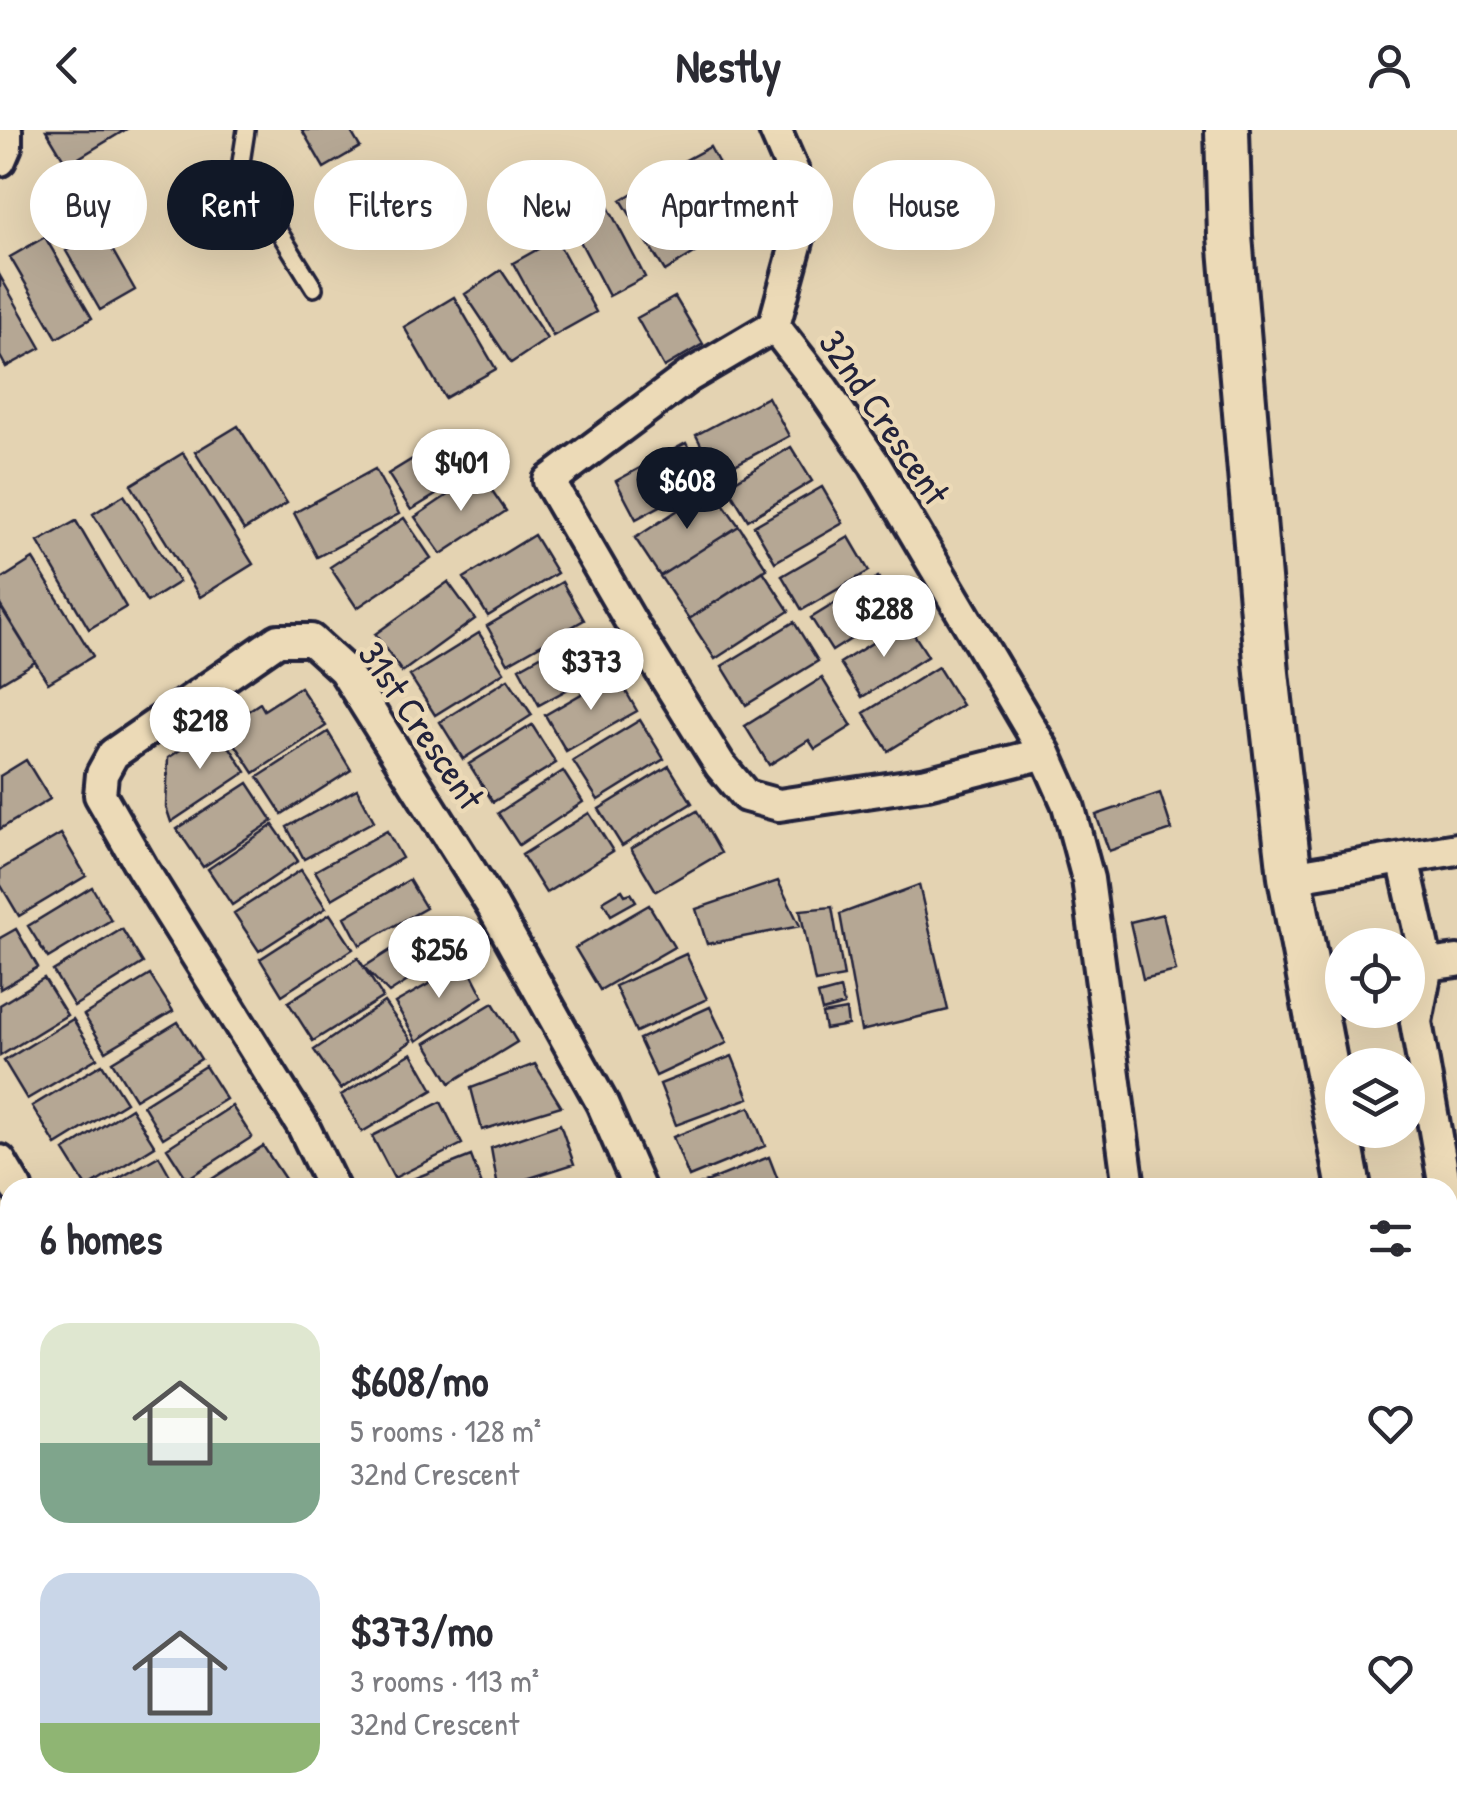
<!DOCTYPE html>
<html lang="en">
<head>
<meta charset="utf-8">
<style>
  :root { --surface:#fff; --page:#f7f7f7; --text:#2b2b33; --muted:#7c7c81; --accent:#111827 }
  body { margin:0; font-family:"Patrick Hand",sans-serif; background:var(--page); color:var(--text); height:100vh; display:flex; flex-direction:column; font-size:38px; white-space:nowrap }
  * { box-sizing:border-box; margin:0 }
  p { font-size:32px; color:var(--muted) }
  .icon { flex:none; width:55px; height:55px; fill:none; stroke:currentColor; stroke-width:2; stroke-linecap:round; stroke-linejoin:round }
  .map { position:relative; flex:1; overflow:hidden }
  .details { position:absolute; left:0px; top:1048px; width:1458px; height:642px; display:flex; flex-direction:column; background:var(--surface); border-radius:30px 30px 0 0; box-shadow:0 10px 40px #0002 }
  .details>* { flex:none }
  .guide { position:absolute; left:30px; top:30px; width:1398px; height:90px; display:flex; gap:20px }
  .tools { position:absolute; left:1325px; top:798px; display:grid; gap:20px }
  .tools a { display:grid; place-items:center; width:100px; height:100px; border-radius:50%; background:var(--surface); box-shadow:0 10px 40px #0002; font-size:50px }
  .price { position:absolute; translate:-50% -85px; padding:0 22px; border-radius:35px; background:#fff; color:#222; font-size:32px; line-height:65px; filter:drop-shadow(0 2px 5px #0008) }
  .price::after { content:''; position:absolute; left:50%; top:60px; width:30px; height:22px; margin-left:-15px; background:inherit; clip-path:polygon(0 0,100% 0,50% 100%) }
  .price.on { background:var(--accent); color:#fff }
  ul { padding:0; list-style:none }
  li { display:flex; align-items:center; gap:30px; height:250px; padding:0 40px }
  li span { display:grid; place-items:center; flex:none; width:280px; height:200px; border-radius:30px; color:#555 }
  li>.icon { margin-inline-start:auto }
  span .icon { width:120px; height:120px; fill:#fffc; stroke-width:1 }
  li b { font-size:42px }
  h2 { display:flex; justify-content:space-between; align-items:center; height:120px; padding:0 40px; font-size:42px }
  .chip { padding:0 35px; border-radius:45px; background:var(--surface); box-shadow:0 10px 40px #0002; font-size:35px; line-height:90px }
  .chip.on { background:var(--accent); color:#fff }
  header { display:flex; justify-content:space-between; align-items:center; height:130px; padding:0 40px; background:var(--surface); font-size:45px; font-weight:800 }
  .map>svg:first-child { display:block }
</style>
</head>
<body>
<header><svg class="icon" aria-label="back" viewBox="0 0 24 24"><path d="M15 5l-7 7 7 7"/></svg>Nestly<svg class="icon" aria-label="person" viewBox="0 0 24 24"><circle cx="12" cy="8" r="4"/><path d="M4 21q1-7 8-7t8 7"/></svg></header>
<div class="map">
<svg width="1457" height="1689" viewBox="0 0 1457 1689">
  <rect width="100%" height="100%" fill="#e4d3b2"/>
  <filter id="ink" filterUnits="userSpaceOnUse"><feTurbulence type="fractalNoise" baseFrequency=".01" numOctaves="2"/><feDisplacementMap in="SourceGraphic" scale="20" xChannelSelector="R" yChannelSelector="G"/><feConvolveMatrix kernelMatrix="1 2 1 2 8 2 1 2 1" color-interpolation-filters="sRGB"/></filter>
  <g filter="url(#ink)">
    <path fill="#b5a794" stroke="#22223b" stroke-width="2.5" d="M46 0H125L67 35Z
      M302 0H350L360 17 324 38Z
      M710 17 750 91 707 114 667 40Z
      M655 50 699 120 665 141 621 70Z
      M606 73 645 147 609 166 570 92Z
      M101 100 135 160 100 180 66 121Z
      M45 107 92 188 57 208 10 127Z
      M556 109 596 182 553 206 513 133Z
      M501 140 547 209 511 233 465 164Z
      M0 146 41 218 6 237 0 226Z
      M454 167 496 239 445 268 404 197Z
      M675 167 703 214 664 237 637 188Z
      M768 267 789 306 716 345 696 305Z
      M238 296 287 373 244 400 195 322Z
      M455 303 478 339 411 380 388 344Z
      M686 313 707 351 636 389 616 351Z
      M791 317 812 351 748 390 727 356Z
      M183 323 253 434 200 467 131 355Z
      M375 339 399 384 317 427 294 383Z
      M480 343 506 381 441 424 415 387Z
      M822 357 843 393 775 432 754 396Z
      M712 358 739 396 660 446 635 408Z
      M124 365 179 452 147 472 93 384Z
      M404 388 431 428 357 478 330 437Z
      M76 391 126 477 89 499 38 412Z
      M739 396 767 439 689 489 660 446Z
      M534 405 557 443 488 486 464 448Z
      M849 407 869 441 802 480 782 446Z
      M33 429 93 526 48 553 0 475V450Z
      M763 441 789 481 715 529 689 489Z
      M878 447 898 479 832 521 811 488Z
      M448 452 475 489 402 542 375 504Z
      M562 452 584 490 508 533 487 496Z
      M0 476 35 532 0 553Z
      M794 492 818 531 746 575 722 536Z
      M906 492 928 526 862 567 840 533Z
      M589 499 610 536 539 575 519 538Z
      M479 503 504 542 435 585 410 546Z
      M938 537 962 575 888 621 864 583Z
      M616 544 637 581 566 621 545 585Z
      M822 548 852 596 815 619 809 610 769 635 745 596Z
      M508 549 532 585 463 629 440 592Z
      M300 557 326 596 254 643 224 597 260 573 264 580Z
      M640 590 664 629 598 670 573 631Z
      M532 595 556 633 493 672 469 634Z
      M216 596 246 642 171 692 166 677 168 628Z
      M328 602 351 640 282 684 258 647Z
      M26 630 50 669 0 699V646Z
      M669 636 692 673 622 716 599 679Z
      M563 641 583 672 519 715 498 683Z
      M248 653 273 691 203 737 177 699Z
      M357 659 374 691 304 729 287 697Z
      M1160 663 1172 700 1109 721 1096 685Z
      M697 681 721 723 656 761 631 719Z
      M589 683 613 721 546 763 522 725Z
      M273 695 298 731 232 775 208 739Z
      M387 701 402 728 332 769 315 741Z
      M61 704 86 746 19 786 0 754V740Z
      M301 740 326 778 259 821 234 783Z
      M409 750 426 778 360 815 345 787Z
      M778 751 800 796 707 814 696 779Z
      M919 755 948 880 861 901 840 784Z
      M92 757 111 790 48 828 28 796Z
      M622 760 625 765 631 763 636 771 611 785 603 771Z
      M649 775 674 817 600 860 575 818Z
      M832 777 844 847 815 852 800 780Z
      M330 784 353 819 282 865 260 829Z
      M1163 784 1176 841 1143 849 1130 792Z
      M438 790 459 818 389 863 364 837Z
      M16 799 38 837 0 859V808Z
      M122 799 143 833 74 876 53 841Z
      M686 824 707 869 636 902 615 856Z
      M358 828 383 867 313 911 288 872Z
      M466 833 483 866 417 911 395 873Z
      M150 845 173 881 106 921 84 885Z
      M44 848 67 885 0 926V875Z
      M840 859 844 875 822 881 818 865Z
      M384 872 412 911 341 959 314 920Z
      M493 873 517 912 450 953 426 913Z
      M710 877 727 913 656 946 639 909Z
      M846 880 848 895 825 899 822 884Z
      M73 889 97 928 27 969 4 931Z
      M178 892 201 929 135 969 112 932Z
      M412 923 433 960 362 1002 341 965Z
      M732 926 749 968 676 995 660 954Z
      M102 934 126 972 56 1015 32 976Z
      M535 934 561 976 482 1000 471 958Z
      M205 936 226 969 163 1008 143 975Z
      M441 972 462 1014 394 1048 372 1006Z
      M232 976 252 1007 187 1049 167 1018Z
      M750 977 765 1016 689 1047 673 1007Z
      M131 978 155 1016 87 1058 64 1021Z
      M560 994 574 1034 498 1058 491 1018Z
      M263 1016 287 1052 278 1058H198Z
      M159 1026 177 1058H102Z
      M471 1026 483 1058H407L405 1052Z
      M769 1027 781 1058H696V1056Z
      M1 1117 10 1130V1168L0 1174Z
      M10 1178V1254L0 1258V1182Z
      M10 1254V1306L3 1309 0 1301V1258Z
      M10 1382V1427L0 1431V1385Z
      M46 1680H92L95 1689H49Z
      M113 1680H160L139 1689H117Z
      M409 1680H451L454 1689H412Z
      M460 1680H505L509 1689H463Z
      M519 1680H563L566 1689H523Z
      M574 1680H615L592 1689H578Z
      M691 1680H731L734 1689H694Z
      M747 1680H790L793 1689H750Z
      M798 1680H844L847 1689H801Z"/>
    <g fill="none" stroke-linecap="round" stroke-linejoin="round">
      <g stroke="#22223b" stroke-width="22">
        <path id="lane" d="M246 0 240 39 314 158"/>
      </g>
      <g stroke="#22223b" stroke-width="38">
        <path id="street" d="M0 30 6 16V0
          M774 196 799 104 801 60 775 0
          M1045 623 927 653 779 675 746 666 720 635 635 499 549 351 689 246 774 196 823 259 875 335 1045 623 1068 675 1088 749 1129 1058
          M1403 728 1427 835
          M1290 747 1457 719
          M0 1031 16 1058
          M333 1058 303 996 142 738 100 665 102 644 113 624 278 510H311L344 540 493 777 602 973 639 1058
          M1445 1058 1416 892 1427 835 1457 831
          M1448 1071 1457 1125
          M0 1495 10 1491
          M1246 1680 1248 1689
          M245 1689 269 1680
          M1066 1689 1105 1680"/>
      </g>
      <g stroke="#22223b" stroke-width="50">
        <path id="secondary" d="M1227 0 1230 106 1267 543 1290 747 1349 1058
          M1448 1656 1453 1689"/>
      </g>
      <use href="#lane" stroke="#ecdab7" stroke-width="15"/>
      <use href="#street" stroke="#ecdab7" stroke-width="30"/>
      <use href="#secondary" stroke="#ecdab7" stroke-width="42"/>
    </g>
  </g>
  <g text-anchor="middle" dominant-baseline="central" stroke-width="9" stroke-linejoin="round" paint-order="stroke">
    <g font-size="38" fill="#22223b" stroke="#ecdab7">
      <text transform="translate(885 287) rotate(56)">32nd Crescent</text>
      <text transform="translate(422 595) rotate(56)">31st Crescent</text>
    </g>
  </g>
</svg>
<div class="tools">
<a><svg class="icon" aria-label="locate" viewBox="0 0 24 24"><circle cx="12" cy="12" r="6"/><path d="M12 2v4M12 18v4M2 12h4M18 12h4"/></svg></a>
<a><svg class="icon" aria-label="layers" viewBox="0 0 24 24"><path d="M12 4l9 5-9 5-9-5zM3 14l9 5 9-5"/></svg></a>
</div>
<b class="price" style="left:461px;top:384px">$401</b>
<b class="price on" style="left:687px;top:402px">$608</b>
<b class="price" style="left:884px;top:530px">$288</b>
<b class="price" style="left:591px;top:583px">$373</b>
<b class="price" style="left:200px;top:642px">$218</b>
<b class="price" style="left:439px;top:871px">$256</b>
<div class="guide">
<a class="chip">Buy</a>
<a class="chip on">Rent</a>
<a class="chip">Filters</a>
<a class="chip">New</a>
<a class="chip">Apartment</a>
<a class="chip">House</a>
</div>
<section class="details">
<h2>6 homes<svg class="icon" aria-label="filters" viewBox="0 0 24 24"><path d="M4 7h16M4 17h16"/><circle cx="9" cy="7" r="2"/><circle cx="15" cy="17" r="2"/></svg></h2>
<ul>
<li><span style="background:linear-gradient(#dfe7d0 60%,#7fa58c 0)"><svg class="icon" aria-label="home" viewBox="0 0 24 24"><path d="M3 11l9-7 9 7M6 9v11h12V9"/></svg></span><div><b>$608/mo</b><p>5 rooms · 128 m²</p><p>32nd Crescent</p></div><svg class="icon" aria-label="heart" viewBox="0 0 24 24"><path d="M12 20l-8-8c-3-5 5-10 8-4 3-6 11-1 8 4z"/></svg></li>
<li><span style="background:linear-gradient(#c9d6e8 75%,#8fb573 0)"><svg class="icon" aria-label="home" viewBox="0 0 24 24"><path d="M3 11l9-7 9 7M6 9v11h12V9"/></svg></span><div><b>$373/mo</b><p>3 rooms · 113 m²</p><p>32nd Crescent</p></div><svg class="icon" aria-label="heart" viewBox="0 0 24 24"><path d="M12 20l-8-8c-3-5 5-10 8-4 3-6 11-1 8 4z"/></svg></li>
</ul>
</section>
</div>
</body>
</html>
